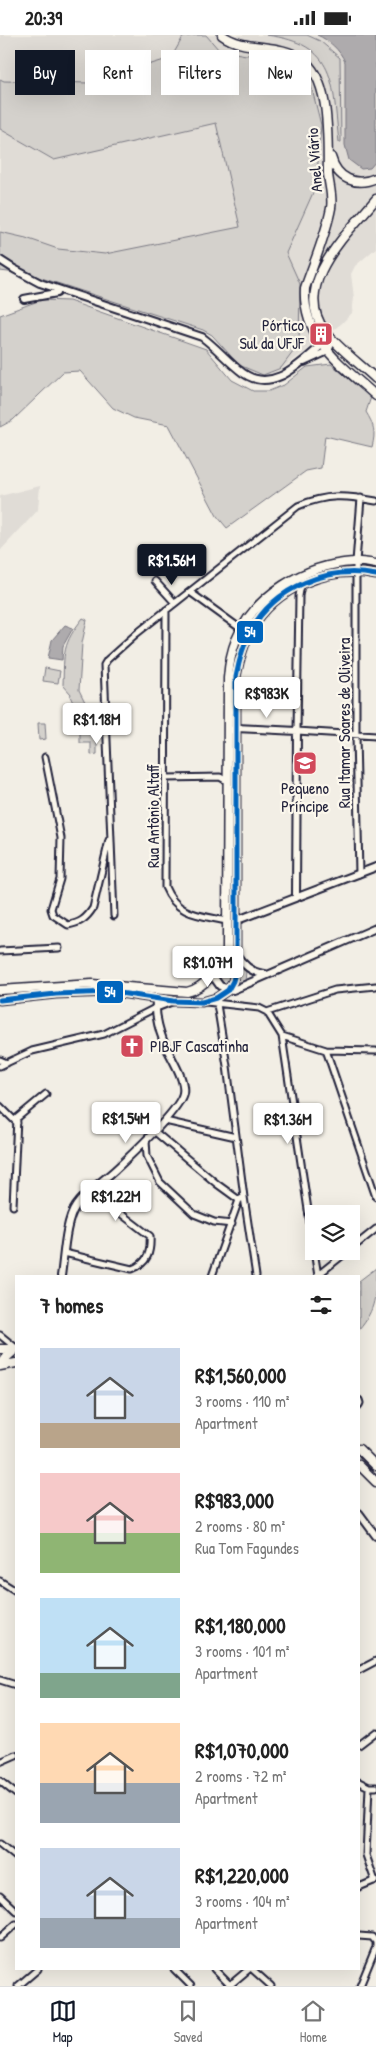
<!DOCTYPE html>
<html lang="en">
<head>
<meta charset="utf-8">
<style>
  :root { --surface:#fff; --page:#f2f2f2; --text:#222; --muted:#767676; --line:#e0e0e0; --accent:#111827 }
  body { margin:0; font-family:"Patrick Hand",sans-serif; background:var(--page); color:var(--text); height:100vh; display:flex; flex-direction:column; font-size:19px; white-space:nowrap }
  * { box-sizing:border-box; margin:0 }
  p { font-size:16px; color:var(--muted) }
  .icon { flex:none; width:28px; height:28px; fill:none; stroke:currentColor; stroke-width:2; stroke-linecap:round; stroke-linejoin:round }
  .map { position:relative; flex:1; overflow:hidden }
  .details { position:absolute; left:15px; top:1240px; width:345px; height:695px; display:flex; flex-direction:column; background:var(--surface); border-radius:0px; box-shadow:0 5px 20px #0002 }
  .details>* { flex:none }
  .hud { position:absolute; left:15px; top:15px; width:346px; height:45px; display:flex; gap:10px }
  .tools { position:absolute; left:305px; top:1170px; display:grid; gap:10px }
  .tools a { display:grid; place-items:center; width:55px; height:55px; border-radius:0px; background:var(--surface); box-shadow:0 5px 20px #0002; font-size:25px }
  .price { position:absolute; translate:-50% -42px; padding:0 11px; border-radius:5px; background:#fff; color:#222; font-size:16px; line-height:32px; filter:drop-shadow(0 1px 2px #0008) }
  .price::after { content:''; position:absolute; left:50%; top:30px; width:15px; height:11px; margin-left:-8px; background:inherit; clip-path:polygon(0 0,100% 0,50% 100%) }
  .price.on { background:var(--accent); color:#fff }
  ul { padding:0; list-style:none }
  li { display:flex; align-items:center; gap:15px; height:125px; padding:0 25px }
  li span { display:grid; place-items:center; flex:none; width:140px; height:100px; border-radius:0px; color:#555 }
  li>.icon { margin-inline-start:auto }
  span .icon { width:60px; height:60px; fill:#fffc; stroke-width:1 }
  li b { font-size:21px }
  h2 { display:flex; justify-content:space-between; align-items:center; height:60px; padding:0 25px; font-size:21px }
  .tag { padding:0 18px; border-radius:0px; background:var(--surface); box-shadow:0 5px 20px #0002; font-size:18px; line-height:45px }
  .tag.on { background:var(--accent); color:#fff }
  .status { display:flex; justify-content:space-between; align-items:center; height:35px; padding:0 25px; background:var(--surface); direction:ltr }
  .status svg { height:14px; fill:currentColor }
  .menu { display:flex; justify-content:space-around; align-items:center; height:70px; border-top:1px solid var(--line); background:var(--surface); font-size:14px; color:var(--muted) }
  .menu a { display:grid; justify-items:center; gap:2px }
  .menu .on { color:var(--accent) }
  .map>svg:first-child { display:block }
</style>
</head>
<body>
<div class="status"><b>20:39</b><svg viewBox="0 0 49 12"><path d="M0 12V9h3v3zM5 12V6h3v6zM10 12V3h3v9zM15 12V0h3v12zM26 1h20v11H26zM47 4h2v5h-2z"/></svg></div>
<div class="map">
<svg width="376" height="1951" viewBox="0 0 376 1951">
  <rect width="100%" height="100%" fill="#f2eee5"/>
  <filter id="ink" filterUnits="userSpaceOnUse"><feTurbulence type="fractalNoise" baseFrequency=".02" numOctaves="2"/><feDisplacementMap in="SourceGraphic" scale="10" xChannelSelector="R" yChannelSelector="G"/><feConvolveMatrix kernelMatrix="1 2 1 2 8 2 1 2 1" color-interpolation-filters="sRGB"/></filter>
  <g filter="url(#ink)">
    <path fill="#e0dcd6" d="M0 0H376V213L355 231 351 239 354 263 352 278 341 289 283 333 273 338 263 340 244 334 212 300 203 295 52 249 32 242 0 223Z
      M40 451 38 475 0 516V461Z"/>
    <path fill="#d4d1cc" stroke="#7b7a84" d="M195 0H206L219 15 246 20 268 18 302 30 312 54 321 90 316 151 286 218 300 249 299 309 281 333 263 340 239 330 212 300 203 295 32 240 0 236V197L26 203 58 214 105 219 240 192 216 88 54 125 0 94V44L4 46 89 48 171 23 183 2Z
      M266 0H307L320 6 340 23 341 107H339C332 48 338 9 266 0Z
      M41 265 69 266 206 314 232 345 253 356H269L284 350 307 332 331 329 371 362 366 377C374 390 376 397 372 412L325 401 321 433 306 436 227 493 217 481 169 390 134 383 113 373 80 336 63 337 13 385 0 392V280Z
      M83 583 87 585 82 608 79 655 97 691V719L91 720V708H80V684L70 661 71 659 63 650C64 618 62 609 83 583Z
      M45 633 60 636 58 648 43 646Z
      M38 688H45L46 704 39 705Z
      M230 899H232L231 939 227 950C207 943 226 931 229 920 231 914 230 906 230 899Z
      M238 930 246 936 245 947 237 951Z
      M376 1233C376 1261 376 1274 359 1294V1246Z"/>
    <path fill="#aeabad" stroke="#76747f" d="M317 0H376V126L370 133 361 134 349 125 345 110V27C340 15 329 5 317 0Z
      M65 590 73 593 63 611 62 625 48 623 52 605Z"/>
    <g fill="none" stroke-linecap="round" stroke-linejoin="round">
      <path stroke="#76747f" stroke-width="2" d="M359 1423 376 1440"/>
      <g stroke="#22223b" stroke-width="9">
        <path id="minor" d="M155 546 175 568
          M301 550 299 561 297 696 376 701
          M190 557 241 594
          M166 575 165 852C177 881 200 880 227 886
          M45 722 61 803 60 844 51 874 53 880 68 890C80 888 86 884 93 873L109 805
          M166 743 220 742 227 746
          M359 839 356 700V527L361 463
          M114 881 104 630 107 625 136 599 298 471C327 459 345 460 376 466
          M0 916 59 913
          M206 967 259 973 267 977 282 1001 326 1015 376 1016
          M267 977 335 955 376 951
          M282 1001 314 1215
          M326 1015 376 1162
          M0 1025 7 1028
          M0 1031 32 1016 104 999 155 973
          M0 1071 17 1088
          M165 1086 236 1102
          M154 1096 217 1149 239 1165
          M146 1105 147 1121 160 1147 194 1179 214 1187 232 1189
          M244 1162 256 1241
          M13 1171 17 1083 46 1059
          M351 1214 376 1194
          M314 1216 318 1241
          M64 1218 132 1234C148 1228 151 1217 150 1201L90 1155
          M318 1240 348 1216
          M212 1241 239 1165 244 1162 227 1031 216 963
          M0 1300 16 1313
          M359 1365 360 1368 359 1370
          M0 1546 16 1556
          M359 1635 376 1626
          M0 1645 16 1650
          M359 1710 376 1697
          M0 1727 16 1720
          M0 1746 16 1759
          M359 1747 369 1752H376
          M369 1752 366 1820 375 1846
          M0 1809 16 1822
          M359 1852 376 1845
          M0 1861 16 1876
          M359 1901 372 1902 376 1907V1912L360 1951
          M0 1903 16 1889
          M174 1934 191 1951
          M214 1934 231 1951
          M252 1934 271 1951
          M230 1950 249 1934
          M18 1951 38 1934"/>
      </g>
      <g stroke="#22223b" stroke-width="10">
        <path id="tertiary" d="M0 225 14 234 40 248 202 302C217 313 228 327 243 338 273 359 300 328 322 310
          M24 264 57 258
          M304 327 328 316 331 309V303
          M232 695 236 693 297 696 296 862
          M235 886 376 832
          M236 919C243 930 252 938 265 939
          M216 935 215 944 220 951 233 955 376 893
          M155 973 173 966
          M61 1241C64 1222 65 1186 76 1171 86 1156 102 1147 115 1135 130 1121 180 1075 183 1058 186 1043 168 1019 163 1005 158 992 155 977 156 964
          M359 1478 376 1501"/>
      </g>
      <g stroke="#22223b" stroke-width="11">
        <path id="secondary" d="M222 0C245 17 278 7 302 24 332 45 327 106 328 139 329 150 333 162 331 173 326 200 314 227 305 253 302 304 342 330 376 361
          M331 122C337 144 356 152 376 143
          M376 164C349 197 290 250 325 296 339 314 359 328 376 344
          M0 1314H16
          M0 1331 7 1322 16 1314
          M0 1331 16 1328
          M359 1414 376 1431
          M359 1430 376 1447"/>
      </g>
      <g stroke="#22223b" stroke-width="11">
        <path id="primary" d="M0 955 92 949 187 957C205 953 222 931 227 914L228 643C229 630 231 617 236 605 254 560 305 530 353 527 360 526 369 528 376 529
          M0 965 56 959 113 957 173 966 202 967 216 963 228 955 233 946 236 933V642C239 626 243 610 251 595 275 552 329 530 376 540"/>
      </g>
      <use href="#minor" stroke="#fbf7ec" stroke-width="5"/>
      <use href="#tertiary" stroke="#fbf7ec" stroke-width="6"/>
      <use href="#secondary" stroke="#fbf7ec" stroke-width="8"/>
      <use href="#primary" stroke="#fbf7ec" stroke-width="8"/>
      <g stroke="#fbf7ec" stroke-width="9">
        <path id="bus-1" d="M0 965 56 959 113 957 173 966 202 967 216 963 228 955 233 946 236 933V642C239 626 243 610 251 595 275 552 329 530 376 540"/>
      </g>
      <use href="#bus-1" stroke="#0065bd" stroke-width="5"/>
    </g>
  </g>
  <defs>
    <g id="building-square" transform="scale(1.25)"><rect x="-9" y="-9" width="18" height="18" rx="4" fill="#d1495b" stroke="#fbf7ec"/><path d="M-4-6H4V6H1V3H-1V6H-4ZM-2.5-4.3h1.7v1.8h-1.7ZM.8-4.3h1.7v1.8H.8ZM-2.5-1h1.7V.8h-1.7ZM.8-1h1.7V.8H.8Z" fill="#fff"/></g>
    <g id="school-square" transform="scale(1.25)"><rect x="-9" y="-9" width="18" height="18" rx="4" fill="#d1495b" stroke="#fbf7ec"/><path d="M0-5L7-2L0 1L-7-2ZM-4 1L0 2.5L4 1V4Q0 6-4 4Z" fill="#fff"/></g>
    <g id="church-square" transform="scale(1.25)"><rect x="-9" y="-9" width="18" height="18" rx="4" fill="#d1495b" stroke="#fbf7ec"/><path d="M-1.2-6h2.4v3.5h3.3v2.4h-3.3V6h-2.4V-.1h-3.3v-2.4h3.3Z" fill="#fff"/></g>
  </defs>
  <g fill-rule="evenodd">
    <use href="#building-square" x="321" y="299"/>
    <use href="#school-square" x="305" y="728"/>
    <use href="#church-square" x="132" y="1011"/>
  </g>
  <g text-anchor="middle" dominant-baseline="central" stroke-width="4.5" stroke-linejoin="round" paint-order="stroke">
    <g font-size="16" fill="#22223b" stroke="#fbf7ec">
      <text transform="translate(314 125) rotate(-94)">Anel Viário</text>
      <text transform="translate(344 688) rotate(-90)">Rua Itamar Soares de Oliveira</text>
      <text transform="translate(153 781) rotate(-90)">Rua Antônio Altaff</text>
    </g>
    <g font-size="16" fill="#22223b" stroke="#fbf7ec" text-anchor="end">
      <text x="304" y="290">Pórtico<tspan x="304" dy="18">Sul da UFJF</tspan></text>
      <text x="305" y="753" text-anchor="middle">Pequeno<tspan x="305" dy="18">Príncipe</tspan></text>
      <text x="150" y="1011" text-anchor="start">PIBJF Cascatinha</text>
    </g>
  </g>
  <g stroke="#fbf7ec" stroke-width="2">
    <rect x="236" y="585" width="28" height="24" rx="5" fill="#0065bd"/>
    <rect x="96" y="945" width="28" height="24" rx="5" fill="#0065bd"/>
  </g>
  <g font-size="14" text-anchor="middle" font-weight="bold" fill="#fff">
    <text x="250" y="602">54</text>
    <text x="110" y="962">54</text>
  </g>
</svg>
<div class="tools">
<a><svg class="icon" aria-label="layers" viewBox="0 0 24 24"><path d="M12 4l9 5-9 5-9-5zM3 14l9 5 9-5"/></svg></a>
</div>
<b class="price on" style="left:172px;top:551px">R$1.56M</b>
<b class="price" style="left:267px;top:684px">R$983K</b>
<b class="price" style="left:97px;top:710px">R$1.18M</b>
<b class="price" style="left:208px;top:953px">R$1.07M</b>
<b class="price" style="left:126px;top:1109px">R$1.54M</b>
<b class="price" style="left:288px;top:1110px">R$1.36M</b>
<b class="price" style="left:116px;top:1187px">R$1.22M</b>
<div class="hud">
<a class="tag on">Buy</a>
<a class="tag">Rent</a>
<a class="tag">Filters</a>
<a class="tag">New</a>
</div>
<section class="details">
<h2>7 homes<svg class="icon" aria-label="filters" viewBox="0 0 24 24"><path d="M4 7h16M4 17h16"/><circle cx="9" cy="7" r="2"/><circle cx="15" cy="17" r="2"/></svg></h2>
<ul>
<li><span style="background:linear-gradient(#c9d6e8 75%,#b9a48a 0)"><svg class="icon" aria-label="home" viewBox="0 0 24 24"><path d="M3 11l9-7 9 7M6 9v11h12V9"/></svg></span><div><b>R$1,560,000</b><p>3 rooms · 110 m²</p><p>Apartment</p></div></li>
<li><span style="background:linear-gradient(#f6c9c9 60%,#8fb573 0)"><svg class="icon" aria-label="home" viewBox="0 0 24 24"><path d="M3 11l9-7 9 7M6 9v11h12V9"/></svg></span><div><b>R$983,000</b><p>2 rooms · 80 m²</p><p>Rua Tom Fagundes</p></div></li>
<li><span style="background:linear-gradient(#bfe0f5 75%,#7fa58c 0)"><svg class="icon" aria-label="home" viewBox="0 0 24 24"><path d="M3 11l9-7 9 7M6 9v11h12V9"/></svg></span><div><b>R$1,180,000</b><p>3 rooms · 101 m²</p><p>Apartment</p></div></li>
<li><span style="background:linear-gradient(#ffd9b3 60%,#9aa5b1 0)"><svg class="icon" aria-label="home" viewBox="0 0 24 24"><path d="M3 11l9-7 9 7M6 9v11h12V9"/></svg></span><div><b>R$1,070,000</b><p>2 rooms · 72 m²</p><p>Apartment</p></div></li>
<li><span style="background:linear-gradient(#c9d6e8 70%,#9aa5b1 0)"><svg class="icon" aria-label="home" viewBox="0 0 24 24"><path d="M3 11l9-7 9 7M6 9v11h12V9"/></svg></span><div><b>R$1,220,000</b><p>3 rooms · 104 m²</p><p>Apartment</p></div></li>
</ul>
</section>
</div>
<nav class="menu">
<a class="on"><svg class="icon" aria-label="map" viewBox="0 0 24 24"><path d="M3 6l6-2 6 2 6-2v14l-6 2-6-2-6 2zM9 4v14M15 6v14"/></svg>Map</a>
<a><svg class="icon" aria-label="saved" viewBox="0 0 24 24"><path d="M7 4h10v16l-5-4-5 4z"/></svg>Saved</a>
<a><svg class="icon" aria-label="home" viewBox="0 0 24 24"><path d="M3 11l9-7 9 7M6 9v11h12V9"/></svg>Home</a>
</nav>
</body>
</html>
